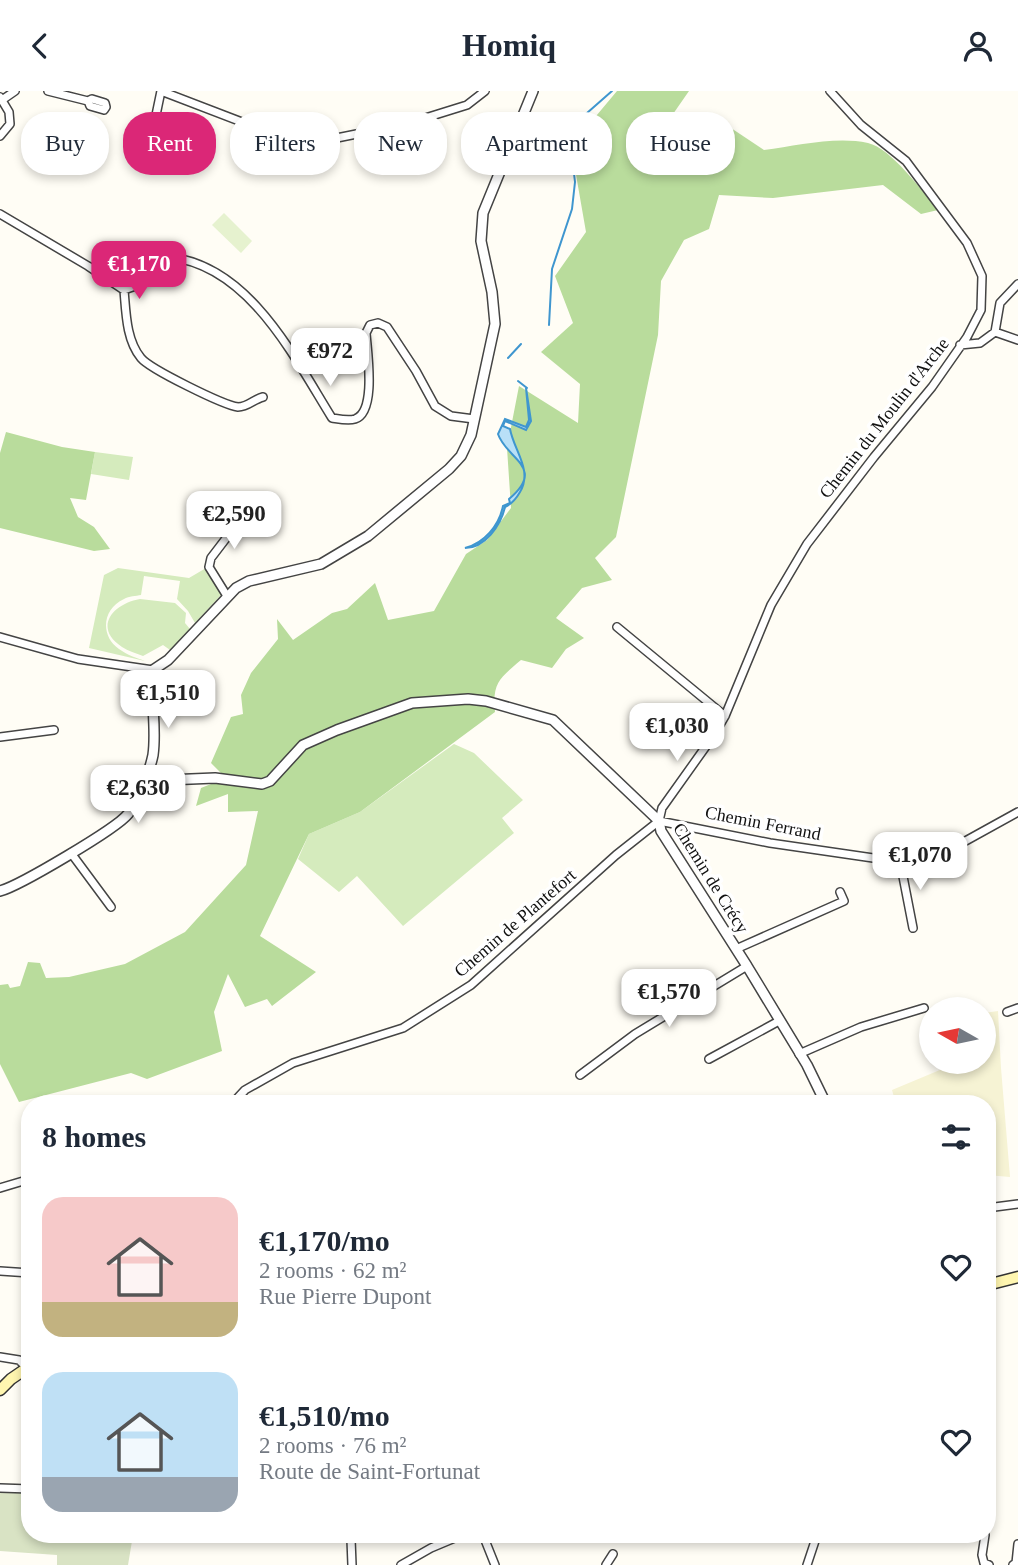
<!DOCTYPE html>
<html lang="en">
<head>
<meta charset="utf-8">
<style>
  :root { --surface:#fff; --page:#f2f2f3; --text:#1f2937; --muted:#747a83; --accent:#db2777 }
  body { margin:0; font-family:"Times New Roman",serif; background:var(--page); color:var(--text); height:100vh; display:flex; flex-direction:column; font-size:26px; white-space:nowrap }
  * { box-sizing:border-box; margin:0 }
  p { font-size:23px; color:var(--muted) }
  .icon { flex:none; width:38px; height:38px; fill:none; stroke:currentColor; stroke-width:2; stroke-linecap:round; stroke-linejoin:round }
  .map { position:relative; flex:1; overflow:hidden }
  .panel { position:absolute; left:21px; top:1004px; width:975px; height:448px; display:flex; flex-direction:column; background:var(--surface); border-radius:28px; box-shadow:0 4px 10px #0003 }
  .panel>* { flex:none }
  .banner { position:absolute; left:21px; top:21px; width:976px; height:63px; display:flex; gap:14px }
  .needle { width:46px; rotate:279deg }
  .tools { position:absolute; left:919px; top:906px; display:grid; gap:14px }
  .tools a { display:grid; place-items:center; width:77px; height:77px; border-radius:50%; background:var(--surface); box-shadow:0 4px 10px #0003; font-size:35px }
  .price { position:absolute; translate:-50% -60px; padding:0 16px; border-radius:14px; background:#fff; color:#222; font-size:23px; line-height:46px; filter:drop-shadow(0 2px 4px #0008) }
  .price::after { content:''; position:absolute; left:50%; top:42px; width:21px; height:16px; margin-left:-10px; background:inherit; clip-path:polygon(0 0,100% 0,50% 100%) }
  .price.current { background:var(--accent); color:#fff }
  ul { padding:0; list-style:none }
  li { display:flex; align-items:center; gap:21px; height:175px; padding:0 21px }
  li span { display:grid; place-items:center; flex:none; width:196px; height:140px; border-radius:21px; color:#555 }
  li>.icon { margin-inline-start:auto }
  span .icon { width:84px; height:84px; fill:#fffc; stroke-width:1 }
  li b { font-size:30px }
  h2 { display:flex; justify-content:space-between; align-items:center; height:84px; padding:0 21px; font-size:30px }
  .pill { padding:0 24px; border-radius:28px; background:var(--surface); box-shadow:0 4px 10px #0003; font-size:24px; line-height:63px }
  .pill.current { background:var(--accent); color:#fff }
  header { display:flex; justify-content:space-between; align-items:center; height:91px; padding:0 21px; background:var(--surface); font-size:32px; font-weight:600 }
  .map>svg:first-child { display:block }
</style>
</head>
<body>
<header><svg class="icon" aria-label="back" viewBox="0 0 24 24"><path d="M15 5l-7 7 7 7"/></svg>Homiq<svg class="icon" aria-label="person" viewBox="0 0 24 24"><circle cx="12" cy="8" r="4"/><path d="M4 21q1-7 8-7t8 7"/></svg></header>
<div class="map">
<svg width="1018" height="1474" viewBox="0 0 1018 1474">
  <rect width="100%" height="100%" fill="#fffdf5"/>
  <path fill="#f6f3d4" d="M998 920 1001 977 1010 1086 987 1084V1013H896L892 999 959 971H984V922Z"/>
  <path fill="#d5ebbd" d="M95 361 133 366 129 389 91 383Z
    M118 477 189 487 206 477 222 503 195 532 188 520 177 508 180 490 144 485 141 504C136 505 129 505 124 508 102 518 100 545 119 558 127 564 137 567 145 570L89 557 104 484Z
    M140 508 175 512 186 522 185 532 190 538 170 559 163 554 143 565C136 562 128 560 122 556 93 537 112 513 140 508Z
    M454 653 474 662 523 709 502 727 514 742 403 835 357 785 339 801 298 768 309 743 360 721Z"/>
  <path fill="#b9dc9c" d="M617 0H689L664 36 722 31 764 59C797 55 835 45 868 52 891 57 923 101 938 119L921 123 883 94 773 107 719 104 709 138 684 149 661 190 658 244 616 446 595 467 612 489 582 497 556 527 584 547 566 558 552 577 521 569C500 587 492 591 495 621L360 721 309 743 260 845 316 881 272 915 267 908 245 916 228 883 214 921 222 960 147 988 131 982 19 1011 0 973V894L8 893 10 897 20 895 28 871 40 872 46 887 69 886 125 873 185 841 246 774 258 720 228 721V703L196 715 201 697 226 687 211 672 231 626 243 623 241 604 251 582 278 548 277 528 293 549 332 522 347 518 375 492 388 529 434 520 466 463 487 449 511 417 507 357 519 295 578 332 580 293 541 261 573 232 555 185 586 141 571 55Z
    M6 341 62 356 95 361 86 409 70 407 78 426 94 436 110 458 94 460 0 437V362Z"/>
  <path fill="#d9e3c4" d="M0 1400 30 1402V1444H133L128 1474H57V1464L0 1460Z"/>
  <path fill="#e6f2cf" d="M224 122 252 150 241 162 212 134Z"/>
  <path fill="#b9e0f7" stroke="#3f96cf" stroke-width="2" d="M526 297 531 330 526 339 505 330 503 335 510 338C514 360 533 379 520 401 516 408 512 413 505 416 501 434 485 457 465 457 484 452 499 435 503 415L510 412 509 408C547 376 506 368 498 343L505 328 526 336 529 329Z"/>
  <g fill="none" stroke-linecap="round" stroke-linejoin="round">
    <path stroke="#3f96cf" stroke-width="2" d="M549 234 552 178 572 118 575 91 572 66 560 48 569 33 587 22 612 0
      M508 267 521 253
      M518 290 527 297"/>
    <g stroke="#444" stroke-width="10">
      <path id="minor" d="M48 0 88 10 92 8 105 12 106 16 104 19 90 15 88 10
        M161 0 294 51 312 52 406 33 467 14 485 0
        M0 6 9 21 10 33 0 45
        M2 9 15 0
        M144 61H146L150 53 161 0
        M0 123 88 175 124 199C126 221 126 249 141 267 150 278 223 314 238 316 248 316 254 308 263 306
        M124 199 144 192 169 166C249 174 294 266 332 327 339 328 348 330 355 328 377 321 367 260 366 242L370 234 378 232 387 236 416 280 435 315 451 325 474 328
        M995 241 1018 249
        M960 254 980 252 995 241 1000 212 1018 193
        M227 505 209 476 211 467 250 416
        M617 536 725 625
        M0 546 78 568 153 579
        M0 646 54 639
        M659 730 662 717 714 644 725 625 771 514 807 453 874 366 932 296 967 246 981 219 982 185 967 152 906 70 861 34 830 0
        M659 730 770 752 880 768 911 770 942 763 1018 721
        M71 762 111 816
        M900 770 913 837
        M736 858 844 810 840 801
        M1007 921 1018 917
        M799 963 861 936 924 917
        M709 968 779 930
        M580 984 635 943 747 875
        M232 1013 245 999 293 972 403 937 471 894 616 764 659 730
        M0 1097 30 1088
        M987 1117 1018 1113
        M0 1180 30 1182
        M0 1266 19 1269 27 1277
        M0 1397 30 1398
        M987 1422V1430
        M483 1444 495 1474
        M985 1444 982 1464 984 1472 989 1474
        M352 1474 351 1448 354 1444
        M401 1474 431 1457 462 1444
        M606 1474 613 1463
        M807 1474 817 1444
        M1013 1474 1016 1472 1018 1453"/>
    </g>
    <g stroke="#444" stroke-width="12">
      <path id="tertiary" d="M143 690 215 687 262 693 270 690 303 654 337 639 412 612 468 608 486 610 553 629 659 730 661 740 747 875 807 974 826 1013
        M0 800C19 795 116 738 128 723 139 708 149 683 153 664 157 636 150 607 153 579L168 569 236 497 249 490 321 473 368 445 449 378 461 365 471 344 495 233 492 201 481 150 483 122 533 0"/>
    </g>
    <g stroke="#333" stroke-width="13">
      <path id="secondary" d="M987 1194 1018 1186
        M0 1299 11 1288 30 1275"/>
    </g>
    <use href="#minor" stroke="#fff" stroke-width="7"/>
    <use href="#tertiary" stroke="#fff" stroke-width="9"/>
    <use href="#secondary" stroke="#fff6b0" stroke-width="10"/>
  </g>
  <g text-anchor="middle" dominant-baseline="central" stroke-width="7" stroke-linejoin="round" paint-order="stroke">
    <g font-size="18" fill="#111" stroke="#fff">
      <text transform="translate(884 327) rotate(-52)">Chemin du Moulin d'Arche</text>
      <text transform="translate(763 732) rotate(11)">Chemin Ferrand</text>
      <text transform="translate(711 787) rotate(58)">Chemin de Crécy</text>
      <text transform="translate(515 832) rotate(-41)">Chemin de Plantefort</text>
    </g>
  </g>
</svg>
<div class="tools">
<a><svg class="needle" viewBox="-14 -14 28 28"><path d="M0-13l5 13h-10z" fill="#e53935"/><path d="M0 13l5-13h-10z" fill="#747a83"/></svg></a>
</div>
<b class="price current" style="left:139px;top:210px">€1,170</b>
<b class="price" style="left:330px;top:297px">€972</b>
<b class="price" style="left:234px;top:460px">€2,590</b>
<b class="price" style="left:168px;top:639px">€1,510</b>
<b class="price" style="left:677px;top:672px">€1,030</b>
<b class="price" style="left:138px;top:734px">€2,630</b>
<b class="price" style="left:920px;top:801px">€1,070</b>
<b class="price" style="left:669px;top:938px">€1,570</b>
<div class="banner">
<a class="pill">Buy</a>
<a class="pill current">Rent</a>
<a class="pill">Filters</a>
<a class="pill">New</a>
<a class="pill">Apartment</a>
<a class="pill">House</a>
</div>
<section class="panel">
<h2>8 homes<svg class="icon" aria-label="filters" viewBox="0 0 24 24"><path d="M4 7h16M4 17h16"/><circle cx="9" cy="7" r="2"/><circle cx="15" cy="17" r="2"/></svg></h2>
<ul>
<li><span style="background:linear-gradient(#f6c9c9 75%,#c2b280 0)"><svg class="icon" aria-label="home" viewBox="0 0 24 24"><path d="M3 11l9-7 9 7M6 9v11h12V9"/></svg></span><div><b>€1,170/mo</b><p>2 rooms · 62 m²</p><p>Rue Pierre Dupont</p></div><svg class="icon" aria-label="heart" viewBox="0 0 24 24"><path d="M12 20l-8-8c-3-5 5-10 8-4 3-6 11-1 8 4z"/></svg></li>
<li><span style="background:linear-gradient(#bfe0f5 75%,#9aa5b1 0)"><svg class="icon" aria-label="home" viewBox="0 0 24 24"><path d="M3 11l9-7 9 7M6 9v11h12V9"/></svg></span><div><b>€1,510/mo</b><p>2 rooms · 76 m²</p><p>Route de Saint-Fortunat</p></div><svg class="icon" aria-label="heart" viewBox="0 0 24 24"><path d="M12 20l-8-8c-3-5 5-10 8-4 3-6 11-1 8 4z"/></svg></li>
</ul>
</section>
</div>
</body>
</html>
